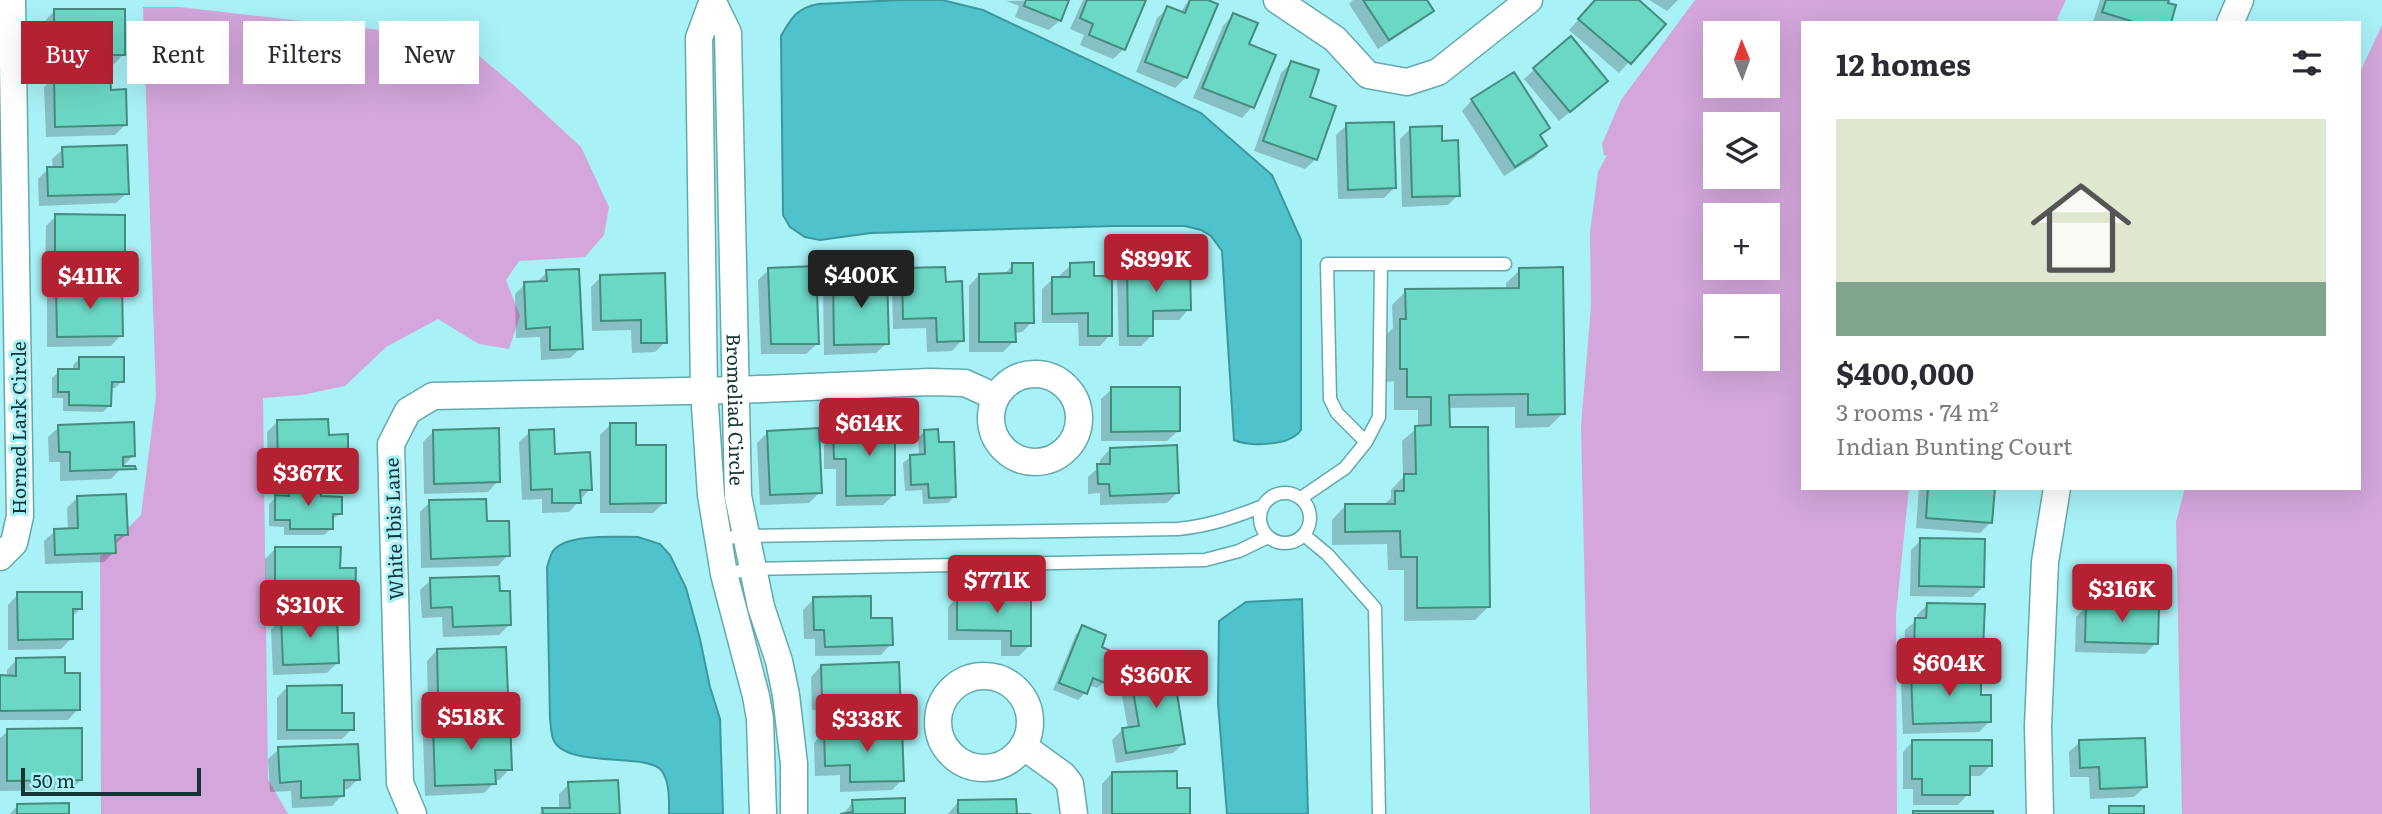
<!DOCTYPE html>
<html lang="en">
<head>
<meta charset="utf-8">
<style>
  :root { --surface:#fff; --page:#f2f2f3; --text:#2b2b33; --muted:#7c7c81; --accent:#b32133 }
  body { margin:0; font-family:Literata,serif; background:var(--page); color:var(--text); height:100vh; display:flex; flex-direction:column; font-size:26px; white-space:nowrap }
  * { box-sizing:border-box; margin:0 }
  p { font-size:23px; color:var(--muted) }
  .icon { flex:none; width:38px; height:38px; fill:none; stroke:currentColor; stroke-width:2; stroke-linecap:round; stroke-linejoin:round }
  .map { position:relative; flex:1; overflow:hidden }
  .sheet { position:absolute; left:1801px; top:21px; width:560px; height:469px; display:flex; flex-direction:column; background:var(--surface); border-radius:0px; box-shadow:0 7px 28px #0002 }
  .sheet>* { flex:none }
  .top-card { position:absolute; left:21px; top:21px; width:665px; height:63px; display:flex; gap:14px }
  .needle { width:46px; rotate:359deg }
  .fabs { position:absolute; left:1703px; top:21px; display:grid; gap:14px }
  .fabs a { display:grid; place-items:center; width:77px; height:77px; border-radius:0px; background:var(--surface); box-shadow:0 7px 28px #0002; font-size:35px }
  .scale { position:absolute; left:21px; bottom:18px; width:180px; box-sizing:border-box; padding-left:7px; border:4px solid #153436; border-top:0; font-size:19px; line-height:24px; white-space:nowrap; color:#153436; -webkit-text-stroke:5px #a8f1f6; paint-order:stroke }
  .price { position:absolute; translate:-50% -60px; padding:0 16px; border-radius:7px; background:var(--accent); color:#fff; font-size:23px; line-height:46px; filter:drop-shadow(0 2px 4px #0008) }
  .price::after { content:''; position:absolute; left:50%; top:42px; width:21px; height:16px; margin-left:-10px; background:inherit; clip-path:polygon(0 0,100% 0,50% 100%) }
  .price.on { background:#222; color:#fff }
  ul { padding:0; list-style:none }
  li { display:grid; align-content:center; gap:14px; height:371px; padding:0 35px }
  li span { display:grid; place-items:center; height:217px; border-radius:0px; color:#555 }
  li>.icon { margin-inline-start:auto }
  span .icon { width:126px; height:126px; fill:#fffc; stroke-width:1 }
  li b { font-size:30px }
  h2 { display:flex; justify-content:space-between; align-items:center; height:84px; padding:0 35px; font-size:30px }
  .pill { padding:0 24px; border-radius:0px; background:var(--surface); box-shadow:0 7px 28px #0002; font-size:24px; line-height:63px }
  .pill.on { background:var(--accent); color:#fff }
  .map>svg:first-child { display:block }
</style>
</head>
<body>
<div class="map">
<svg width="2382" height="814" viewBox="0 0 2382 814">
  <rect width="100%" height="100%" fill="#a8f1f6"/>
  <path fill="#d4a6dc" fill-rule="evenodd" d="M1695 0H2066L2057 19 2060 23H1802V488H1909L1896 614 1897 814H1590L1581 426 1591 306 1590 232 1598 172 1607 155H1604L1602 144 1621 100ZM1768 33V86H1715V33ZM1768 124V177H1715V124ZM1715 215H1768V268H1715ZM1715 306H1768V359H1715Z
    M143 7H179L459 39 517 88 581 147 609 207 604 235 585 257 519 261 506 280 520 316 509 349 479 344 438 319 386 347 345 386 302 395 263 398 268 779 288 814H101L100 556 141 515 156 396Z
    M2382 25V814H2182L2176 522 2185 488H2359V74Z"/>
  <path fill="#4ec3cb" stroke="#3d989e" stroke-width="2" d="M899 0H942L983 10 1201 113 1272 175 1301 240V430C1290 446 1251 447 1234 440L1222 251 1211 236 1201 230 1185 226H1115L871 233 820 240 805 237 790 227 783 215 781 36C791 18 797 8 818 4Z
    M638 537 660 544 670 555 686 588 700 639 710 687 720 719 723 814H669C669 801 670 783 662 771 649 752 569 769 554 741 551 736 551 726 550 719L547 567C549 562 550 555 553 551 566 533 618 537 638 537Z
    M1302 599 1308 814H1227L1218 703 1219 621 1246 602Z"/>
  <path fill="#0003" d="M1067 0 1060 20 1049 30 1015 17 1019 6 1006 1Z
    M1083 0H1144L1124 49 1113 59 1080 45 1084 35 1070 29Z
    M1189 0H1203L1186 77 1175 88 1136 72 1157 18 1168 8 1180 13Z
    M1353 0H1424L1432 11 1421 21 1378 49 1349 4Z
    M1596 0H1636L1663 24 1619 73 1569 30Z
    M1649 0H1678L1667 11Z
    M2100 0H2167L2169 23 2093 22Z
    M55 10 123 55 113 65H45V21Z
    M1233 15 1247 45 1273 56 1252 107 1242 118 1193 98 1223 26Z
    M1291 63 1307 98 1316 159 1305 169 1254 151 1281 73Z
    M1535 69 1606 81 1559 121 1524 79Z
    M55 76 109 91 125 125 115 135 46 137 44 87Z
    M1472 100 1548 128 1539 137 1545 146 1535 157 1504 176 1462 111Z
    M1347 125 1394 188 1384 198 1338 199 1336 135Z
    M1410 129 1440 143 1458 195 1448 205 1402 207 1400 139Z
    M63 149 127 193 116 203 39 206 38 179 48 169H53L52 159Z
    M56 216 123 266 112 277 45 276 46 226Z
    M1013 265 1032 322 1022 332 1014 333V341L1003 352H969V286L979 275H1003Z
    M1071 265 1092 278 1110 335 1100 346H1079L1078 323H1042V289L1053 279H1060V275Z
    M1127 266 1189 309 1179 320H1151L1152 335 1141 346H1119L1117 277Z
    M902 269 944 284 962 340 952 351 927 352 926 328 893 329 892 280Z
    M769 270 817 344 806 354H761L758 280Z
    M1520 270 1563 413 1549 427 1515 428V407L1448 408V429L1489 606 1475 620 1404 621V570H1388L1387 544 1332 545V520L1345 506H1382L1391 498V490L1403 477 1402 441 1418 427V410H1394V381L1387 382V334L1393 328 1392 305 1406 291 1506 290V283Z
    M547 272 581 348 570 358 541 360 540 337 516 338 515 294 525 284 537 282Z
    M601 277 665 342 655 352 632 353 631 330 592 331 591 287Z
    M833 278 887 343 876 353 824 355 823 288Z
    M57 286 121 335 111 346 47 347V297Z
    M80 358 122 381 115 388H110V405L103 412 63 411V398H52V378L59 371H73V365Z
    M1112 389 1178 431 1167 441H1101V399Z
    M277 422 327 437 347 465 336 476 268 478 267 432Z
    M862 422 894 495 883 505 836 506V469H824V445L834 434 851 433Z
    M610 425 664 503 653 513H600V435Z
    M59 427 133 456 111 479 60 481V462H49L48 437Z
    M925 431 937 444 955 496 948 503 923 504 922 490 905 491 903 463 910 457 919 456 918 438Z
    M433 432 498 481 488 492 424 494 423 442Z
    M530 432 590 489 569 512 542 513V499L522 500 519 442Z
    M768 432 820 492 809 503 760 505 757 443Z
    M1110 449 1177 493 1167 503 1100 505V493L1088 494V477L1100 466V460Z
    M290 486 319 498 340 514 331 520V529L324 535H284V527L269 526V504L276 497H283V493Z
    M1919 488H1993L1991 522 1980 533 1916 528Z
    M78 497 126 535 114 545V552L104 562 45 564 44 541 55 531 68 530 67 508Z
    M430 502 485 523 508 555 498 566 421 568 420 512Z
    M1921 540 1983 587 1972 597 1910 596 1911 550Z
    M276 548 338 570 354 598 343 608H265V559Z
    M431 580 498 593 510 624 499 635 443 637 442 617 422 618 420 590Z
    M18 594 81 608 71 618V639L61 649 8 650V605Z
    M958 596 1030 597 1029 646 1019 656H1001V640H948V607Z
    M814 599 869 620 891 644 881 655 815 656V639H804L803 610Z
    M1928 604 1982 649 1971 659 1904 658 1905 630 1917 620V615Z
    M2087 606 2156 643 2145 654 2075 652 2076 617Z
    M282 619 338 662 327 673 273 675 271 630Z
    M1083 627 1099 648 1104 682 1097 688 1088 685 1085 693 1078 700 1053 690 1076 634Z
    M437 650 506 693 495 704 428 705 427 661Z
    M17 659 63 675 78 709 68 720H0V678L7 677V670Z
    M821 666 899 713 888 724 833 726V709L812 710 811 677Z
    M1912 674 1979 697 1990 721 1979 732 1903 734 1901 685Z
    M1131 675 1184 679 1174 688 1184 743 1173 753 1116 763 1112 740 1122 730 1128 729 1120 685Z
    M287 687 341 715 352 729 342 739 277 740V698Z
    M433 726 510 769 499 780H494V783L484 793 425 796 423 736Z
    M8 731 81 780 70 790 0 791V738Z
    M824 732 902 780 892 790 840 792V775L815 776 814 743Z
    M1913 741 1990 766 1980 776H1968V794L1958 805H1913V789H1903V752Z
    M2080 742 2145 787 2134 797 2090 799 2089 777H2070L2069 752Z
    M279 749 358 779 348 789 342 790V795L332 806 292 808 291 791 270 792 268 759Z
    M1112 773 1175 790 1189 814H1102V784Z
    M569 784 618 814H539L543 810H559V794Z
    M853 802 903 814H843Z
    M958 802 1015 814H948Z
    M18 805 67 814H10Z"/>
  <path fill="#6bd8c5" stroke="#468b7f" stroke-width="2" d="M1026 0H1069L1061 21 1024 6Z
    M1087 0H1146L1125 50 1089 35 1093 24 1080 18Z
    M1190 0H1208L1218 4 1187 78 1145 62 1167 6 1185 13Z
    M1363 0H1427L1434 11 1389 40Z
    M1595 0H1639L1666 24 1631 64 1578 19Z
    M2106 0H2169L2168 3 2176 5 2171 23H2137L2102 12Z
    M54 9H125V55H54Z
    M1233 13 1258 23 1249 44 1276 55 1254 108 1202 88Z
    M1571 36 1608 81 1570 112 1533 68Z
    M1291 61 1319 70 1310 97 1336 106 1317 160 1263 141Z
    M1514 72 1550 128 1540 135 1547 146 1515 167 1471 99Z
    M110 73 111 90 126 89 127 125 55 127 54 75Z
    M1394 122 1396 188 1348 190 1346 123Z
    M1442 126V141L1458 140 1460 196 1412 197 1410 127Z
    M127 145 129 194 48 196 47 167H63L62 147Z
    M55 214 125 215V267H55Z
    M1094 262V276H1112V336H1088V313L1052 314V277H1070V263Z
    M1012 263H1033L1034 323H1015L1016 342H979V274L1012 273Z
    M1190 263 1191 310 1153 311V336H1128L1127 265Z
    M816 266 819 344H771L768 268Z
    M945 267 946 282 962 281 964 341 937 342 936 318 903 319 902 268Z
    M1563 267 1565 414 1528 415V394L1449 395 1450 427H1488L1490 607 1417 608V557H1401L1400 531 1345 532V504H1395V491H1404V474H1416L1415 426 1431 425V397H1407V369H1400V319H1406L1405 289 1519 288V268Z
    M579 269 583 349 550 350V327L526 329 524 282 547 281 546 270Z
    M665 273 667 343H641V320L601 321 600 275Z
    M887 275 889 344 834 345 833 276Z
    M122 284 123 336 57 337 56 285Z
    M79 357H124V382H112L111 406 69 405V392H58V369H79Z
    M1111 387H1180V431L1111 432Z
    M328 419 329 435 348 434V466L278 468 277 420Z
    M861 420H895V495L846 496V459H834L833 433 861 432Z
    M134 422 135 456 123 457V466H135L136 469 70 471V452H59L58 425Z
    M610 423H636V445H666V503L610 504Z
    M499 428 500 482 434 484 433 430Z
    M819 428 822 493 770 495 767 431Z
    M554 429 555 454 590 452 592 490H580L581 503H552V489L531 490 529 430Z
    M938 429 939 442H954L956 497 929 498 928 484 911 485 910 455 925 454 924 430Z
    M1177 445 1179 493 1110 496 1109 484H1098L1097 464H1110V448Z
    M289 484H321V496L342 497V514H333V529H290V520H275V495L289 496Z
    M1928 488H1995L1992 523 1926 518Z
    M126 494 128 535H115L116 553 55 555 54 529 78 528 77 496Z
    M486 499 487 521H509L510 556 431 559 429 500Z
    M1920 538 1985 539 1984 587 1919 586Z
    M275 547H341L340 568H356L355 598H275Z
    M499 576 500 591H510L511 625 453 627 452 607 431 608 430 578Z
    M17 592H82V609H73V639L18 640Z
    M957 594 1031 595V646H1011V631L957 630Z
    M871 596V618H892L893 645 825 647 824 630H814L813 597Z
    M1927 603 1985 604 1983 650 1914 648 1915 618H1926Z
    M2086 605 2159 607 2158 644 2085 642Z
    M337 615 339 663 283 665 281 617Z
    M1082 625 1106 635 1102 647 1117 654 1105 683 1093 678 1087 694 1059 683Z
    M506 647 508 694 438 695 437 649Z
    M65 657V673H80V710L0 711V675L16 676V658Z
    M899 662 901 714 843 716 842 700 822 701 821 665Z
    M1183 665 1185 680 1175 681 1185 744 1126 753 1122 728 1139 726 1130 673Z
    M1981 671V695H1991V722L1913 724 1911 673Z
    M342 685V713H354V730H287V686Z
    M510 721 512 770H495L496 784 435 786 433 724Z
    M82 728V780L7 781V729Z
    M902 728 904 781 850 782V765L825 766 824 731Z
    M2145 738 2147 787 2100 789 2099 767 2080 768 2079 740Z
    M1912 740H1992V766H1970V795H1922V779H1912Z
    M358 744 360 780H344V796L301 798V781L280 783 278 747Z
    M1177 771V788H1190V814H1112V772Z
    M618 780 620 814H543L542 808H570L568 782Z
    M905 798V814H840L853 812 852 800Z
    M1016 799 1017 814H1031H958V800Z
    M69 803V814H17V804Z
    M2109 806H2144V814H2109Z
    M1913 811H1993V814H1913Z"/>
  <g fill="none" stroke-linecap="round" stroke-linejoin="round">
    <g stroke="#62aaae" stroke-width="15">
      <path id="lane" d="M1366 442 1337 413 1330 399 1327 264H1505
        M1260 518a25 25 0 1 1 50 0a25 25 0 1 1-50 0Z
        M1301 498 1345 468 1366 442 1379 417 1381 264
        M1304 535 1328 555 1375 608 1379 814
        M717 539 746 536 1178 529C1209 526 1235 517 1263 506
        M724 574 752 569 1205 560 1239 551 1268 537"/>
    </g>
    <g stroke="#62aaae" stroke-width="29">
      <g id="street">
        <path d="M713 0 699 38 704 391 711 495 724 574 756 696 760 719 763 814"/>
        <path d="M1277 0 1335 39 1368 75 1407 82 1438 72 1529 0"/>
        <path id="s1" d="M713 2 728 33 738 496 761 607 779 661 786 695 794 764V814"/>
        <path d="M2230 23 2240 0"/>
        <circle cx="1035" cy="418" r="44"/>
        <path d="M0 557 14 543 20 516 12 0"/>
        <circle cx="984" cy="722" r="46"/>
        <path d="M1023 746 1063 775 1070 784 1074 814"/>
        <path d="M413 814 400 783 391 444 408 411 433 396 737 390 930 382 965 383 996 397"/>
        <path d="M2040 814 2038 726 2045 562 2057 488"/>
      </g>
    </g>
    <use href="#lane" stroke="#fff" stroke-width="12"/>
    <use href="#street" stroke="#fff" stroke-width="26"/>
  </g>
  <g text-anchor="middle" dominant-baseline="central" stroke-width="6" stroke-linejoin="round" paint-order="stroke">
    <g font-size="19" fill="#153436" stroke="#a8f1f6">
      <text stroke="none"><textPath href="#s1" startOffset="411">Bromeliad Circle</textPath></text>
      <text transform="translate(18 428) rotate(-90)">Horned Lark Circle</text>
      <text transform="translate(393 529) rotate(-92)">White Ibis Lane</text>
    </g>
  </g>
</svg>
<div class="fabs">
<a><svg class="needle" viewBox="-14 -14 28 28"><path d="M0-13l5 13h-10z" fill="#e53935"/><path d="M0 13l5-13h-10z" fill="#7c7c81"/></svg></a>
<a><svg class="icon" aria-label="layers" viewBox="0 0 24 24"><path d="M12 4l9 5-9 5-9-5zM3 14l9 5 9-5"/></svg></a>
<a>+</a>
<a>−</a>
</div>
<div class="scale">50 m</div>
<b class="price" style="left:1156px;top:294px">$899K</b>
<b class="price on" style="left:861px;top:310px">$400K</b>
<b class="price" style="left:90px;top:311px">$411K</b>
<b class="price" style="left:869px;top:458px">$614K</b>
<b class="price" style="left:308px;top:508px">$367K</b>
<b class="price" style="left:997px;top:615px">$771K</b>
<b class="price" style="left:2122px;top:624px">$316K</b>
<b class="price" style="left:310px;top:640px">$310K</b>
<b class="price" style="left:1949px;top:698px">$604K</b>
<b class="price" style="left:1156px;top:710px">$360K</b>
<b class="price" style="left:471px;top:752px">$518K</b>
<b class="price" style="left:867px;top:754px">$338K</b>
<div class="top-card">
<a class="pill on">Buy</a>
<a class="pill">Rent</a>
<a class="pill">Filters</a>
<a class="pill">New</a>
</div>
<section class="sheet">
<h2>12 homes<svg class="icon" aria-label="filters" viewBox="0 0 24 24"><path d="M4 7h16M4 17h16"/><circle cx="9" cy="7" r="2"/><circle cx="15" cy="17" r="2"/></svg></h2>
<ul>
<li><span style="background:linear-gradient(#dfe7d0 75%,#7fa58c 0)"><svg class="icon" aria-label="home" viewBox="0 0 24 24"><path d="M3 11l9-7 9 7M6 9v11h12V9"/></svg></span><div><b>$400,000</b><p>3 rooms · 74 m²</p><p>Indian Bunting Court</p></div></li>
</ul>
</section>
</div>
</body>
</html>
